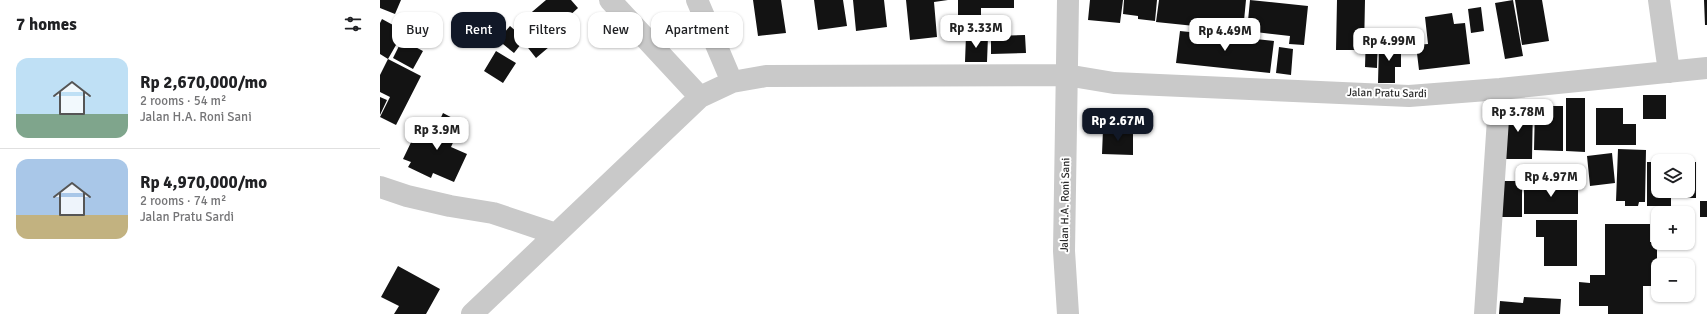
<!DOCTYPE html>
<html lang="en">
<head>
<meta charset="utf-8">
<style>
  :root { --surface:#fff; --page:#f2f2f2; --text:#202124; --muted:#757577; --line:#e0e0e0; --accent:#111827 }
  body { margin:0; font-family:Signika,sans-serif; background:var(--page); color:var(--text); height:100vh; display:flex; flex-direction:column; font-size:15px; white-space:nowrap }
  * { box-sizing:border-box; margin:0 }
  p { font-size:13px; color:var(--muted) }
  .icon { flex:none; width:22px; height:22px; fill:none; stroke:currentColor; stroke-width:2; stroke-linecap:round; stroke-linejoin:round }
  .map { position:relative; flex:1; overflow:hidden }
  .sheet { display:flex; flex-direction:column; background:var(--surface); width:380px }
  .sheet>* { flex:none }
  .hud { position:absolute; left:12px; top:12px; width:380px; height:36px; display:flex; gap:8px }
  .buttons { position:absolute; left:1271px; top:154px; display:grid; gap:8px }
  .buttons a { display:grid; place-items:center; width:44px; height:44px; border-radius:8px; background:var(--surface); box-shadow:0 1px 3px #0004; font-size:20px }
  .price { position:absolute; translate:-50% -34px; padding:0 9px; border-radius:8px; background:#fff; color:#222; font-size:13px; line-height:26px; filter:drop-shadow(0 1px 2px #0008) }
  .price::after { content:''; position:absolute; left:50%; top:24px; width:12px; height:9px; margin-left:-6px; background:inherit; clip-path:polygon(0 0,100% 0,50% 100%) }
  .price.active { background:var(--accent); color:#fff }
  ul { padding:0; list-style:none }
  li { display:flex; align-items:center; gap:12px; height:100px; padding:0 16px }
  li+li { border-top:1px solid var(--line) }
  li span { display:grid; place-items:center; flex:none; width:112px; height:80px; border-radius:12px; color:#555 }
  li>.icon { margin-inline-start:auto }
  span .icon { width:48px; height:48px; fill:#fffc; stroke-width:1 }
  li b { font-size:17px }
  h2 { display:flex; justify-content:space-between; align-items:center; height:48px; padding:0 16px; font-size:17px }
  .chip { padding:0 14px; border-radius:12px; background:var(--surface); box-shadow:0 1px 3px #0004; font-size:14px; line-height:36px }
  .chip.active { background:var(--accent); color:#fff }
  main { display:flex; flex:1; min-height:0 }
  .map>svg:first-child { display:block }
</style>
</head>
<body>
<main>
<section class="sheet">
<h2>7 homes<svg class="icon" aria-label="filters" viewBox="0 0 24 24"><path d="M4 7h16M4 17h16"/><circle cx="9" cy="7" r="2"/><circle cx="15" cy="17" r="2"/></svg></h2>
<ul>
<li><span style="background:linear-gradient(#bfe0f5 70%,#7fa58c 0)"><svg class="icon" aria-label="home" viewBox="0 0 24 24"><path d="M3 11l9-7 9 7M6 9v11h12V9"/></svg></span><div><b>Rp 2,670,000/mo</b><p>2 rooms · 54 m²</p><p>Jalan H.A. Roni Sani</p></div></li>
<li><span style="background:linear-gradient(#a9c7e8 70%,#c2b280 0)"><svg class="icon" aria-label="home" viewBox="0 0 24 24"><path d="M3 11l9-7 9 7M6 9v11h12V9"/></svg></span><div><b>Rp 4,970,000/mo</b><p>2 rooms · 74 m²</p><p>Jalan Pratu Sardi</p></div></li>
</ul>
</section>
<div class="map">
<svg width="1327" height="314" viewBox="0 0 1327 314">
  <rect width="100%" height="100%" fill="#fff"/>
  <path fill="#131313" d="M0 0H21L15 14 0 8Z
    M166 0H191L198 8 176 28 182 36 156 58 145 44 152 38 139 23Z
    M373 0H401L406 33 378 36Z
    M434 0H463L467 26 438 30Z
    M473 0H504L507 27 476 31Z
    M526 0H568L554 2 557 37 530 40Z
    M578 0H634V8H601V33H578Z
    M710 0H743L740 23 708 20Z
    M744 0H777L775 21 758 19V16L743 14Z
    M779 0H866L863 31 776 22Z
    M870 0 928 6 924 45 909 44 910 36 867 31Z
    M957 0H985L984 50H956Z
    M1133 0 1143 56 1125 59 1115 3Z
    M1135 0H1162L1169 41 1142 45Z
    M1324 0H1327V25H1325Z
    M1101 7 1104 31 1091 33 1088 9Z
    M1072 13 1074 24 1085 23 1090 64 1039 70 1036 45 1048 44 1045 17Z
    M2 19 24 31 8 59 0 54V23Z
    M130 26 145 39 134 53 118 40Z
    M800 31 894 41 890 73 796 63Z
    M986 33 998 34 997 68 985 67Z
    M586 35 608 36 607 62H585Z
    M645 35 646 53 611 54V36Z
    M22 40 43 51 33 69 13 58Z
    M999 44H1021V67H1015V83H998Z
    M899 47 913 49 911 75 896 73Z
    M116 51 136 63 123 83 104 71Z
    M8 59 41 76 16 125 0 117 10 97 0 92V75Z
    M1263 95H1286V119H1263Z
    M0 97 7 100 0 115Z
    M1186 98H1205V152L1186 151Z
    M1136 102H1153L1152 159H1125L1118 117H1136Z
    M1155 106H1183V151L1154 150Z
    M1216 108H1243V124H1256V145H1216Z
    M63 113 82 123 71 147 87 154 74 182 53 173 51 178 28 167 31 162 23 159 37 130 52 137Z
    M723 129 753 130V155L722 154Z
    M1238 149 1266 150 1265 202H1259L1258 206H1245V201H1236Z
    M1232 153 1235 183 1210 186 1207 156Z
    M1267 162H1278V191H1308V162H1316V198H1291V206H1267Z
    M1116 181H1142V217H1116Z
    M1144 182H1198V214H1144Z
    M1320 201H1327V217H1320Z
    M1156 220H1197V266H1164V237H1156Z
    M1225 224H1270V242H1277V286H1263V314H1228V306H1199V282L1210 283V275H1225Z
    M18 266 60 289 46 314H14L19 306 1 297Z
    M1144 297 1181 299 1180 314H1119L1120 301 1143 303Z"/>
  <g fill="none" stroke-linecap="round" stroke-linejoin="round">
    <path stroke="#c9c9c9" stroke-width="22" d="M230 0 320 97
      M317 0 352 82
      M1279 0 1289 72
      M0 187 27 196 70 206 113 213 176 234
      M92 314 320 97 352 82 386 76 686 75 734 83 1029 96 1120 89 1327 68
      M688 314 684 251 688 0
      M1105 314 1120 89"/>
  </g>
  <g text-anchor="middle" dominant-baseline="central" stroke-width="4" stroke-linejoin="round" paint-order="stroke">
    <g font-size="11" fill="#2c2c2c" stroke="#fff">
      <text transform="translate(1007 93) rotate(1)">Jalan Pratu Sardi</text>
      <text transform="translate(685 205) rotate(-89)">Jalan H.A. Roni Sani</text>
    </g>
  </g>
</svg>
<div class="buttons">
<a><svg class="icon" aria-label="layers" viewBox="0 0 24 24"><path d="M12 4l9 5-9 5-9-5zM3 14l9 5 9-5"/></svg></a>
<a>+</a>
<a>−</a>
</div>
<b class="price" style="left:596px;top:49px">Rp 3.33M</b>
<b class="price" style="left:845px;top:52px">Rp 4.49M</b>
<b class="price" style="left:1009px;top:62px">Rp 4.99M</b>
<b class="price" style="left:1138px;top:133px">Rp 3.78M</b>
<b class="price active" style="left:738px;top:142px">Rp 2.67M</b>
<b class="price" style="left:57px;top:151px">Rp 3.9M</b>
<b class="price" style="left:1171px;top:198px">Rp 4.97M</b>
<div class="hud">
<a class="chip">Buy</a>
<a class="chip active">Rent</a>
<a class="chip">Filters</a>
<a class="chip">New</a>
<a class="chip">Apartment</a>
</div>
</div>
</main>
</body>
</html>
